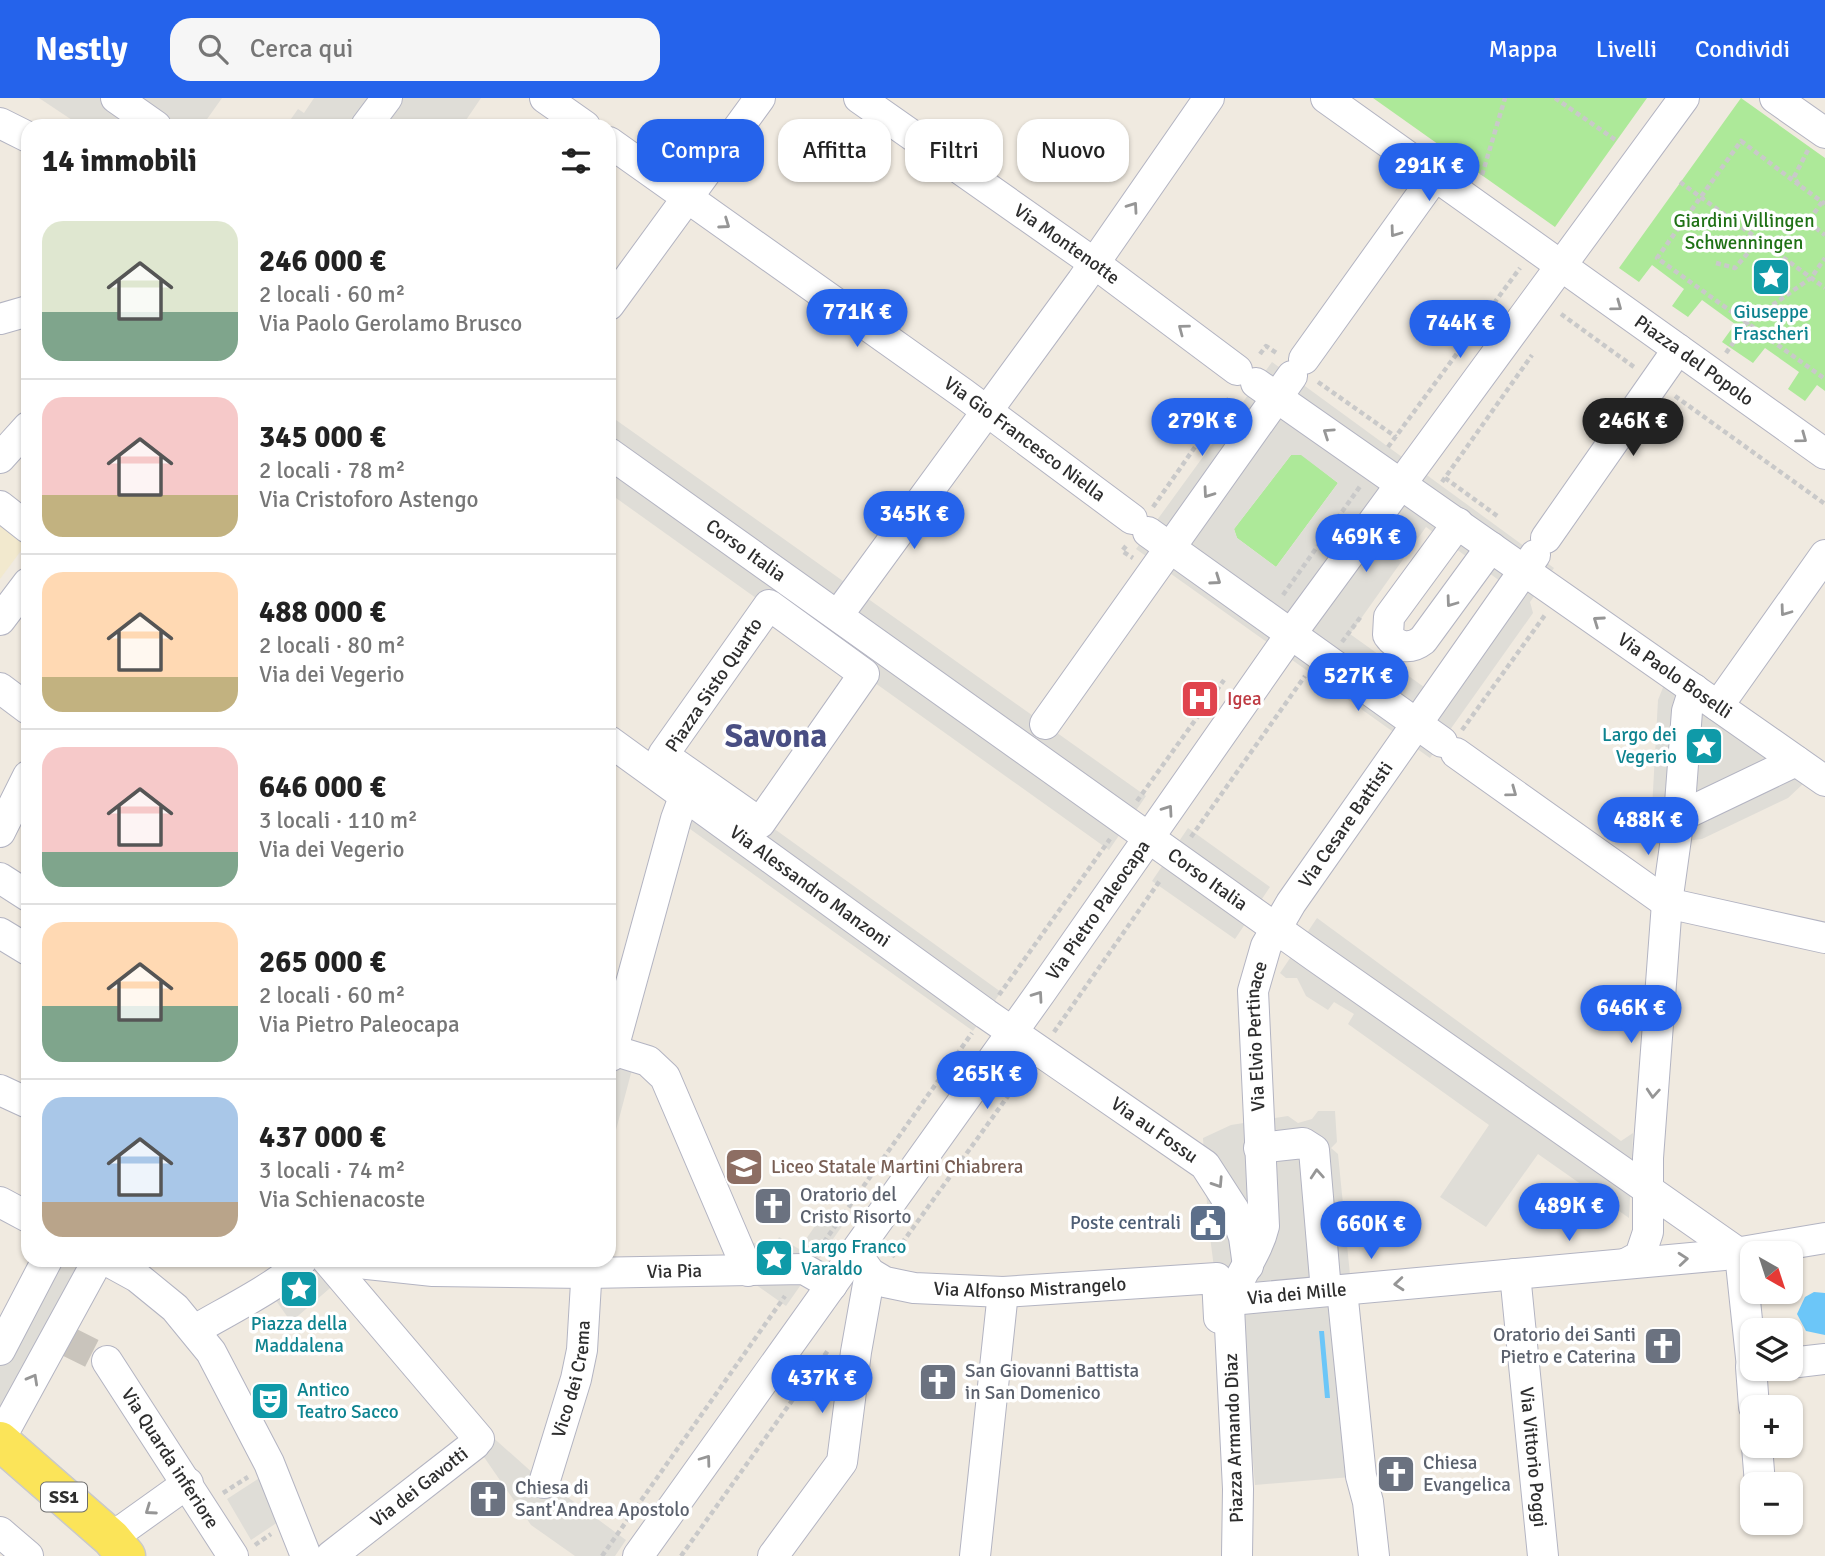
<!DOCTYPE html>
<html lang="it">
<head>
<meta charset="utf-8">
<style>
  :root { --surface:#fff; --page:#f6f6f6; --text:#222; --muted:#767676; --line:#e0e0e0; --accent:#2563eb }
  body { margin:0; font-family:Signika,sans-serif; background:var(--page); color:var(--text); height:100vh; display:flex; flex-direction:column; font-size:26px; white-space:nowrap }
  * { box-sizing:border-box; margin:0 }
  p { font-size:23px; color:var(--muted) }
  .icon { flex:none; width:38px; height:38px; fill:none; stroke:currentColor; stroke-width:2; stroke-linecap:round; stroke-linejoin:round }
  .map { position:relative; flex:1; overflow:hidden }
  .drawer { position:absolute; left:21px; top:21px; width:595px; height:1148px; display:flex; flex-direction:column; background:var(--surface); border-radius:21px; box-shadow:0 2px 5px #0004 }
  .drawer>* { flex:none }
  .top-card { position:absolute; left:637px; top:21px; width:665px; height:63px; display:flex; gap:14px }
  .needle { width:46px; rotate:141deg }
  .tools { position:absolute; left:1740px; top:1143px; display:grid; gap:14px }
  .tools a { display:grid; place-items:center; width:63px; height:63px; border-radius:14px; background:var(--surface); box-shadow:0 2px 5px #0004; font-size:35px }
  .price { position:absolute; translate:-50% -60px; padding:0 16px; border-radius:24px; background:var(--accent); color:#fff; font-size:23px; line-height:46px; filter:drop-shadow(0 2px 4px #0008) }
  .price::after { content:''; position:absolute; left:50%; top:42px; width:21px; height:16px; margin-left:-10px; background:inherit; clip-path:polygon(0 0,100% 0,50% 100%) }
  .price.active { background:#222; color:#fff }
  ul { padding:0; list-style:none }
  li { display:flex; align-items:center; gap:21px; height:175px; padding:0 21px }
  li+li { border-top:2px solid var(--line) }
  li span { display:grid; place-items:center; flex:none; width:196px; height:140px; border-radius:21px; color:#555 }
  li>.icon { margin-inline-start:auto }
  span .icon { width:84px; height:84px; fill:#fffc; stroke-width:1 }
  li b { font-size:30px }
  h2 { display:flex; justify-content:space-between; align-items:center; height:84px; padding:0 21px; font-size:30px }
  .pill { padding:0 24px; border-radius:21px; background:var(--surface); box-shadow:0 2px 5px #0004; font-size:24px; line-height:63px }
  .pill.active { background:var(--accent); color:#fff }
  header { display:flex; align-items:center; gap:42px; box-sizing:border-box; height:98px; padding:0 35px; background:var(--accent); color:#fff }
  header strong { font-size:33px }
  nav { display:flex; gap:38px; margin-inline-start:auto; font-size:24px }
  .search { width:490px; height:63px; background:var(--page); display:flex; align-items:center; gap:18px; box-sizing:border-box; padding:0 24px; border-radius:21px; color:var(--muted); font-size:26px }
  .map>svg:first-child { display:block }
</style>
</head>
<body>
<header>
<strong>Nestly</strong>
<div class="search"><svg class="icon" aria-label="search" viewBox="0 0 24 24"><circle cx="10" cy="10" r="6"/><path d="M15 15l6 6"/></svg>Cerca qui</div>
<nav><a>Mappa</a><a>Livelli</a><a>Condividi</a></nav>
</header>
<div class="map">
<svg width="1825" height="1458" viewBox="0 0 1825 1458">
  <rect width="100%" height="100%" fill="#f0eae0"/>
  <path fill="#f2e9ce" d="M0 421 24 440 26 446 0 481Z"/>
  <path fill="#ade999" d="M1373 0H1647L1555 129Z
    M1741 0 1825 60V293L1817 287 1805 303 1788 291 1799 274 1765 250 1753 265 1722 244 1735 226 1702 202 1688 219 1672 208 1684 191 1652 167 1639 184 1619 170Z
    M1301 356 1338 385 1276 469 1237 440 1234 431 1291 357Z"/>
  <path fill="#dfddd7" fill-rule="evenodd" d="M39 0H222L205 24 209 28H81Z
    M314 0H481L462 28H286L298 11 304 15Z
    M1272 264 1554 470 1530 504 1533 515 1430 660 1136 451ZM1291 357H1301L1338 385 1276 469 1237 440 1234 431ZM1426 429 1500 483 1424 589 1350 536Z
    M609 317 1146 698 1109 752 609 395Z
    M1664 587 1804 685 1788 700 1702 741 1650 747 1658 602Z
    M676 721 762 722 1001 894 973 933Z
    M1188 730 1270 789 1235 841 1152 783Z
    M1317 820 1621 1043 1633 1035 1629 1120 1538 1056 1486 1129 1440 1099 1489 1027 1348 926 1354 916 1334 904 1328 912 1306 898 1297 880H1286L1280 875Z
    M609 958 634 964 616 1032 609 1030Z
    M1318 1013H1335L1337 1044 1331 1050 1338 1056 1354 1217 1351 1379 1255 1387 1241 1227 1217 1193 1208 1123 1203 1040 1231 1027 1288 1018 1298 1025 1312 1021Z
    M827 1111 845 1124 786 1208 752 1184 737 1136 772 1154 779 1139 799 1151Z
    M52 1162H87L5 1310 0 1307V1261Z
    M352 1162 337 1184 291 1224 270 1194 297 1169Z
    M488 1335 544 1385 547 1384 626 1442 615 1458H575L531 1427 475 1346Z
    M272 1372 290 1416 251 1442 227 1401Z"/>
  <path fill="#6cc6f8" d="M1814 1194 1825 1195V1237L1806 1233 1797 1216 1805 1199Z
    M1319 1233H1324L1330 1300H1325Z"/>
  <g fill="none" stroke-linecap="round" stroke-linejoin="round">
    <path stroke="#c9c4bc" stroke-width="30" stroke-dasharray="30 15" stroke-linecap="butt" d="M65 1242 107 1263"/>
    <g stroke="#b3b4c2" stroke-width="32">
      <g id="minor">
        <path d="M116 0 156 28"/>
        <path d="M545 0 585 28"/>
        <path id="s1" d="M859 0 1094 165 1237 272"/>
        <path id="s2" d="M1326 0 1825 356"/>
        <path d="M1775 0 1825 35"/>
        <path d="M0 25 28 39"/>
        <path d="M366 28 387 0"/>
        <path id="s3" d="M609 44 964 296 1132 421"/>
        <path d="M609 207 760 0"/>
        <path d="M0 221 28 213"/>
        <path d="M1304 261 1435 78"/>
        <path id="s4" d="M1256 285 1825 683"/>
        <path id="s5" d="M609 355 1316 859 1740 1156"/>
        <path d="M0 360 28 329"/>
        <path d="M0 408 28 430"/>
        <path d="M1458 425 1389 519 1388 537C1397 550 1410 552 1423 542L1491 449"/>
        <path d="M1148 434 1442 644"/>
        <path d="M1546 440 1678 251"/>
        <path d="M769 507 864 576 760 725 663 657Z"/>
        <path d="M838 517 1082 183 1209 0"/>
        <path d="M0 522 28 485"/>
        <path d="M0 590 28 611"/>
        <path d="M1718 608 1825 457"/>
        <path d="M1045 626 1292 278"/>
        <path id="s6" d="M609 643 986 916 1205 1067 1234 1112 1244 1139 1248 1168"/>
        <path d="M1456 655 1667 805 1825 840"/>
        <path d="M1679 719 1796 663"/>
        <path d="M0 734 28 678"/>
        <path d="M0 780 28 798"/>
        <path d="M0 835 28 852"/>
        <path d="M609 951 648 963 665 979 748 1173"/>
        <path d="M611 958 676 721 691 680"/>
        <path d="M0 992 28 1005"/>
        <path d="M1259 1050 1303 1045 1314 1052 1326 1193"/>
        <path d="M0 1104 28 1119"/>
        <path id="s7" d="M855 1154 870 1175 885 1184 914 1190 1003 1194 1217 1180 1219 1220"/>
        <path d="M1740 1156 1752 1269"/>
        <path d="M106 1162 137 1179 175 1210 211 1254 269 1365 306 1458"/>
        <path d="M327 1162 479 1341"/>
        <path id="s8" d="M330 1162 433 1173 587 1175 804 1171 832 1187"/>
        <path d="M1627 1165 1640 1158 1648 1134V1060L1667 805 1679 719 1687 613 1694 591"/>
        <path id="s9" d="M1515 1176 1543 1458"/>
        <path d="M1342 1192 1361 1378 1368 1404 1374 1458"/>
        <path id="s10" d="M1231 1202 1724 1157 1825 1140"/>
        <path d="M195 1232C221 1216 287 1184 302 1162"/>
        <path d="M0 1252 47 1162"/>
        <path id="s11" d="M107 1263 233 1458"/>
        <path d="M1790 1265 1825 1261"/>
        <path d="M1751 1269 1754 1309"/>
        <path d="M0 1341 98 1162"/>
        <path d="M1757 1348 1760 1386"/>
        <path id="s12" d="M544 1385 576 1281 582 1252 587 1168"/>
        <path d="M0 1434 28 1458"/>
        <path d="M111 1440 188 1385"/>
        <path id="s13" d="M331 1458 475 1346"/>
        <path id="s14" d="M638 1458 1041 894 1291 536 1684 0"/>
        <path d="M773 1458 842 1364 856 1254 870 1175"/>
        <path d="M975 1458 1003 1194"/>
        <path id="s15" d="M1237 1458 1238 1391 1229 1209C1236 1179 1257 1158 1264 1128L1253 893 1266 848 1291 805 1535 457"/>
      </g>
    </g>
    <g stroke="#c9c9c9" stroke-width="41">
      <path id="major" d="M0 1343 111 1440 126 1458"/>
    </g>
    <path stroke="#c9c9c9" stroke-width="4.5" stroke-dasharray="5 3.5" stroke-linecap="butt" d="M1555 0 1617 43
      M1808 52 1794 79 1799 87 1825 106
      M1482 77 1505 0
      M1680 84 1825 190
      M1799 87 1741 43 1657 160 1825 281
      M1822 104 1808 124 1825 137
      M1716 165 1735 170 1759 142
      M1561 216 1634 269
      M1726 255 1747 225 1811 180 1825 160
      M1260 256 1266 248 1278 256
      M1318 284 1396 339
      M1675 298 1825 406
      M1388 349 1520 170
      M1445 380 1500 420
      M1442 384 1532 257
      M1153 409 1230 299
      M1126 448 1122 453 1133 460
      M1283 497 1361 387
      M1342 544 1362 517
      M1462 632 1545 517
      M1137 703 1224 582
      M1191 739 1305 578
      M999 897 1110 741
      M1054 934 1161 781
      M819 1151 972 935
      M892 1159 1026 973
      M223 1395 248 1379
      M255 1447 271 1436
      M602 1458 785 1198
      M681 1458 829 1251"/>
    <use href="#minor" stroke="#fff" stroke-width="30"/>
    <use href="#major" stroke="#fbe459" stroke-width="38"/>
  </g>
  <defs><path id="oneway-chevron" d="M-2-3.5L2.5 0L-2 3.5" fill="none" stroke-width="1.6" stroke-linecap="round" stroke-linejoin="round" transform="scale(1.75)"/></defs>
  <g stroke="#969696">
    <use href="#oneway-chevron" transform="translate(1133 109) rotate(-55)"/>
    <use href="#oneway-chevron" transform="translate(725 126) rotate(35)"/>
    <use href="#oneway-chevron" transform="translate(1395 134) rotate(126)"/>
    <use href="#oneway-chevron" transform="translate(1617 208) rotate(36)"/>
    <use href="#oneway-chevron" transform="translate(1183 231) rotate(-143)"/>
    <use href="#oneway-chevron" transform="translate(1328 335) rotate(-146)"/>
    <use href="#oneway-chevron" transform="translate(1802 340) rotate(36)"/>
    <use href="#oneway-chevron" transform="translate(1208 395) rotate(125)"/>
    <use href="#oneway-chevron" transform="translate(1216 482) rotate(35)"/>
    <use href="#oneway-chevron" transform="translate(1451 504) rotate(126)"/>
    <use href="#oneway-chevron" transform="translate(1785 513) rotate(126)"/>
    <use href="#oneway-chevron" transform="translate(1598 523) rotate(-145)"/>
    <use href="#oneway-chevron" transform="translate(1512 694) rotate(36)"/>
    <use href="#oneway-chevron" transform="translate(1168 712) rotate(-55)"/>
    <use href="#oneway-chevron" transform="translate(1038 898) rotate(-55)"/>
    <use href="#oneway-chevron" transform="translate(1653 995) rotate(94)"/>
    <use href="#oneway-chevron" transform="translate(1317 1076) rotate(-94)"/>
    <use href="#oneway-chevron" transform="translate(1218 1085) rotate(57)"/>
    <use href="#oneway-chevron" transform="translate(1683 1161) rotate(-5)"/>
    <use href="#oneway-chevron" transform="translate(1399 1186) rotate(175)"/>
    <use href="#oneway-chevron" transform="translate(33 1281) rotate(-61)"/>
    <use href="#oneway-chevron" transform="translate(706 1362) rotate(-54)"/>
    <use href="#oneway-chevron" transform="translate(150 1412) rotate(145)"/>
  </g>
  <defs>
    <g id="sight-square" transform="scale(2.0125)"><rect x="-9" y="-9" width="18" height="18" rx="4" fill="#0f9aa8" stroke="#fff"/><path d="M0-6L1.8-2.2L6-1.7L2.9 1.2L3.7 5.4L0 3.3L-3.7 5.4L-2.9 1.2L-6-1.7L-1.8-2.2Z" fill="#fff"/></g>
    <g id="hospital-square" transform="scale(2.0125)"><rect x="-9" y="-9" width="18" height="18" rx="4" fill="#e0444e" stroke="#fff"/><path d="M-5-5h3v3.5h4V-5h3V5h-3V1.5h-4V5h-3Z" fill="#fff"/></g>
    <g id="school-square" transform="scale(2.0125)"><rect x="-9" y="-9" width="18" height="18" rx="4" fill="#8d6e63" stroke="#fff"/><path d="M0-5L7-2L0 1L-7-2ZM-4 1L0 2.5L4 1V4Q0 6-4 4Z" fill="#fff"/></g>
    <g id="church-square" transform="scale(2.0125)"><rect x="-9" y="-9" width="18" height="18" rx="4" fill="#6b7280" stroke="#fff"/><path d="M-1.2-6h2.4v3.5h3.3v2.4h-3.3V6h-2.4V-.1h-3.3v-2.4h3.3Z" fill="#fff"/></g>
    <g id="civic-square" transform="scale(2.0125)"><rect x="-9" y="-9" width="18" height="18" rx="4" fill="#5c6f8a" stroke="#fff"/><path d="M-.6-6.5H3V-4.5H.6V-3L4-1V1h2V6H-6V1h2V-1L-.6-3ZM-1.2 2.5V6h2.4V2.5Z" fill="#fff"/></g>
    <g id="theatre-square" transform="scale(2.0125)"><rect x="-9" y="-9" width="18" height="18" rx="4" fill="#0f9aa8" stroke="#fff"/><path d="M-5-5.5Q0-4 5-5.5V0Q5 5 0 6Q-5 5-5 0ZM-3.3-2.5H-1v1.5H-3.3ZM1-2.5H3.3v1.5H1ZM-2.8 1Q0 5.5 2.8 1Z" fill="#fff"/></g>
  </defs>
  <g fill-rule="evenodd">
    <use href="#sight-square" x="1771" y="179"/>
    <use href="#hospital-square" x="1200" y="601"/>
    <use href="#sight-square" x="1704" y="648"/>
    <use href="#school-square" x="744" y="1069"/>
    <use href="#church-square" x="773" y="1108"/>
    <use href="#civic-square" x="1208" y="1125"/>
    <use href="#sight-square" x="774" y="1160"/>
    <use href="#sight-square" x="299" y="1191"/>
    <use href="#church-square" x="1663" y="1248"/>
    <use href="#church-square" x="938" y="1284"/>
    <use href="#theatre-square" x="270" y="1303"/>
    <use href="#church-square" x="1396" y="1376"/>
    <use href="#church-square" x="488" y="1401"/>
  </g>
  <g text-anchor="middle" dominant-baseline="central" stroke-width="7" stroke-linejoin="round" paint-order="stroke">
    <rect fill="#fff" stroke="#6d6d6d" stroke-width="2" x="41" y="1384.5" width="46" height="29" rx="5"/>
    <g font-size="18" font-weight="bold" fill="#2e2e2e">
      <text x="64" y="1399">SS1</text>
    </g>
    <g font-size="19" fill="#207216" stroke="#fff">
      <text x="1744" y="123">Giardini Villingen<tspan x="1744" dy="22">Schwenningen</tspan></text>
    </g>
    <g font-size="19" fill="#2e2e2e" stroke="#fff">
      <text stroke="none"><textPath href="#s1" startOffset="254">Via Montenotte</textPath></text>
      <text stroke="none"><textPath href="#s2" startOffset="452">Piazza del Popolo</textPath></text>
      <text stroke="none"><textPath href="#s3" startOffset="511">Via Gio Francesco Niella</textPath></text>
      <text stroke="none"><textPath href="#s5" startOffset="168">Corso Italia</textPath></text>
      <text stroke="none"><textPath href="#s4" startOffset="511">Via Paolo Boselli</textPath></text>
      <text transform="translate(714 587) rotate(-56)">Piazza Sisto Quarto</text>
      <text stroke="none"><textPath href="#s15" startOffset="765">Via Cesare Battisti</textPath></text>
      <text stroke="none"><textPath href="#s5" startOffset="735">Corso Italia</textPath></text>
      <text stroke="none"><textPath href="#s6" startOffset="248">Via Alessandro Manzoni</textPath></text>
      <text stroke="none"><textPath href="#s14" startOffset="793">Via Pietro Paleocapa</textPath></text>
      <text stroke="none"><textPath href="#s15" startOffset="528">Via Elvio Pertinace</textPath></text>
      <text stroke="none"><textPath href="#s6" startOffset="670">Via au Fossu</textPath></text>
      <text stroke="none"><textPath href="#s8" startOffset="345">Via Pia</textPath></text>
      <text stroke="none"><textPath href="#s7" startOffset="189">Via Alfonso Mistrangelo</textPath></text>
      <text stroke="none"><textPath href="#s10" startOffset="66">Via dei Mille</textPath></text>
      <text stroke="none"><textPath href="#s12" startOffset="108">Vico dei Crema</textPath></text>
      <text transform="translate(1234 1340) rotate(-92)">Piazza Armando Diaz</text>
      <text stroke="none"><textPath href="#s9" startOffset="184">Via Vittorio Poggi</textPath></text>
      <text stroke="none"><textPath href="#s11" startOffset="116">Via Quarda inferiore</textPath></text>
      <text stroke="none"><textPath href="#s13" startOffset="112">Via dei Gavotti</textPath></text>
    </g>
    <g font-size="19" fill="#0d838f" stroke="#fff">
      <text x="1771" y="214">Giuseppe<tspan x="1771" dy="22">Frascheri</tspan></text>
      <text x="1677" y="637" text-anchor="end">Largo dei<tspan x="1677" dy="22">Vegerio</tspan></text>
      <text x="801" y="1149" text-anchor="start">Largo Franco<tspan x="801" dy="22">Varaldo</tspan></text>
      <text x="299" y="1226">Piazza della<tspan x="299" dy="22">Maddalena</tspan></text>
      <text x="297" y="1292" text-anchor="start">Antico<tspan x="297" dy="22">Teatro Sacco</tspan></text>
    </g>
    <g font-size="19" fill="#be3a42" stroke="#fff" text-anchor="start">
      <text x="1227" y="601">Igea</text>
    </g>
    <g font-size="19" fill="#785e54" stroke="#fff" text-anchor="start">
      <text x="771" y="1069">Liceo Statale Martini Chiabrera</text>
    </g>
    <g font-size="19" fill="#5b616d" stroke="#fff" text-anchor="start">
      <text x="800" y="1097">Oratorio del<tspan x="800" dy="22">Cristo Risorto</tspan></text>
      <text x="1636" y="1237" text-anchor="end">Oratorio dei Santi<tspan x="1636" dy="22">Pietro e Caterina</tspan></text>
      <text x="965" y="1273">San Giovanni Battista<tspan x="965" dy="22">in San Domenico</tspan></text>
      <text x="1423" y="1365">Chiesa<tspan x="1423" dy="22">Evangelica</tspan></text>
      <text x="515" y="1390">Chiesa di<tspan x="515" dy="22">Sant'Andrea Apostolo</tspan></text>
    </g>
    <g font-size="19" fill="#4e5e75" stroke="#fff" text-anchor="end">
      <text x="1181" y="1125">Poste centrali</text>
    </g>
    <g font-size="33" font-weight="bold" fill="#494e83" stroke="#fff">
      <text x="776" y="638">Savona</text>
    </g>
  </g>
</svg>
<div class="tools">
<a><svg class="needle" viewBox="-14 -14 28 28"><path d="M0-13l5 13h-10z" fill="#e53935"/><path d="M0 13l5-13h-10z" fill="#767676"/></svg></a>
<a><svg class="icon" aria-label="layers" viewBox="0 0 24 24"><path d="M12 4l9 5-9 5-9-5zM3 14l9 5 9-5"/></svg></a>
<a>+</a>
<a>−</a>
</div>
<b class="price" style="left:1429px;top:105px">291K €</b>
<b class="price" style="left:857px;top:251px">771K €</b>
<b class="price" style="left:1460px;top:262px">744K €</b>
<b class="price" style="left:1202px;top:360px">279K €</b>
<b class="price active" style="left:1633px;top:360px">246K €</b>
<b class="price" style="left:914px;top:453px">345K €</b>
<b class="price" style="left:1366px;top:476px">469K €</b>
<b class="price" style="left:1358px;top:615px">527K €</b>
<b class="price" style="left:1648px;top:759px">488K €</b>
<b class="price" style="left:1631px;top:947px">646K €</b>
<b class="price" style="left:987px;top:1013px">265K €</b>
<b class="price" style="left:1569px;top:1145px">489K €</b>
<b class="price" style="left:1371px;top:1163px">660K €</b>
<b class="price" style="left:822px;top:1317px">437K €</b>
<div class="top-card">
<a class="pill active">Compra</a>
<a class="pill">Affitta</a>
<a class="pill">Filtri</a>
<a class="pill">Nuovo</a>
</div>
<section class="drawer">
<h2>14 immobili<svg class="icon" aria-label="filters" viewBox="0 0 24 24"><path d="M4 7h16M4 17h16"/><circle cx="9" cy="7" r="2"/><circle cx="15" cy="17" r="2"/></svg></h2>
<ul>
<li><span style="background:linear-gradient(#dfe7d0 65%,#7fa58c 0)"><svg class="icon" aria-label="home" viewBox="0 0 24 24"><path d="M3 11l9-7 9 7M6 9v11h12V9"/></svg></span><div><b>246 000 €</b><p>2 locali · 60 m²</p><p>Via Paolo Gerolamo Brusco</p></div></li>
<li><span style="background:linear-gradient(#f6c9c9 70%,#c2b280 0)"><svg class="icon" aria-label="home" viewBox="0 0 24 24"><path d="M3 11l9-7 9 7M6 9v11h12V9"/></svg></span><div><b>345 000 €</b><p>2 locali · 78 m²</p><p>Via Cristoforo Astengo</p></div></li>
<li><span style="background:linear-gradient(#ffd9b3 75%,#c2b280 0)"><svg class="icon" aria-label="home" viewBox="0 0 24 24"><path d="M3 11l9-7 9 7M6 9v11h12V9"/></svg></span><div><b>488 000 €</b><p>2 locali · 80 m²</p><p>Via dei Vegerio</p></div></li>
<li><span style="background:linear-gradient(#f6c9c9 75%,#7fa58c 0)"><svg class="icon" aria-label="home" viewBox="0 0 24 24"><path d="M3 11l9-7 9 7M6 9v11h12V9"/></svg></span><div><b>646 000 €</b><p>3 locali · 110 m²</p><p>Via dei Vegerio</p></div></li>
<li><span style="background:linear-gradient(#ffd9b3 60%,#7fa58c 0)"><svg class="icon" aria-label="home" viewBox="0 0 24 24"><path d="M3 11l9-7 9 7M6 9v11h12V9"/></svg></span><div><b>265 000 €</b><p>2 locali · 60 m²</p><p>Via Pietro Paleocapa</p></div></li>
<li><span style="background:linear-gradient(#a9c7e8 75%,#b9a48a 0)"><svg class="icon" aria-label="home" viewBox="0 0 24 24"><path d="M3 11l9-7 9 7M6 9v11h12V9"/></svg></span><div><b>437 000 €</b><p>3 locali · 74 m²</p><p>Via Schienacoste</p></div></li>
</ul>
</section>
</div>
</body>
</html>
